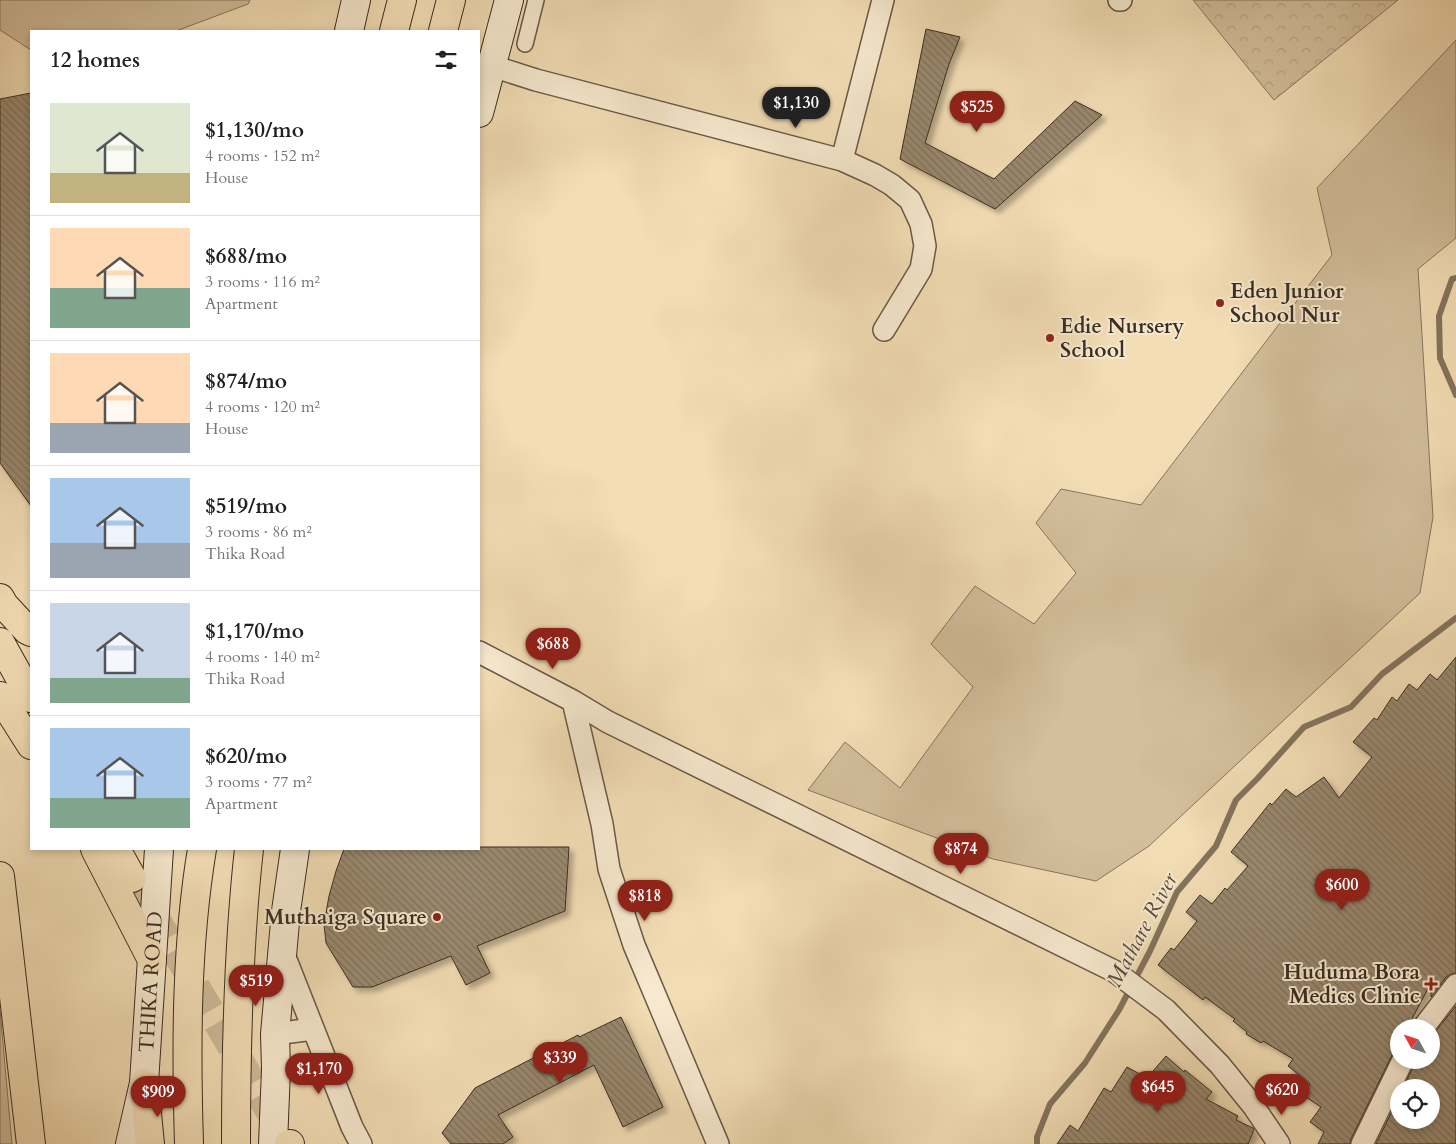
<!DOCTYPE html>
<html lang="en">
<head>
<meta charset="utf-8">
<style>
  :root { --surface:#fff; --page:#f2f2f2; --text:#202124; --muted:#757577; --line:#e0e0e0; --accent:#8f2418 }
  body { margin:0; font-family:Cardo,serif; background:var(--page); color:var(--text); height:100vh; display:flex; flex-direction:column; font-size:19px; white-space:nowrap }
  * { box-sizing:border-box; margin:0 }
  p { font-size:16px; color:var(--muted) }
  .icon { flex:none; width:28px; height:28px; fill:none; stroke:currentColor; stroke-width:2; stroke-linecap:round; stroke-linejoin:round }
  .map { position:relative; flex:1; overflow:hidden }
  .side { position:absolute; left:30px; top:30px; width:450px; height:820px; display:flex; flex-direction:column; background:var(--surface); border-radius:0px; box-shadow:0 2px 8px #0003 }
  .side>* { flex:none }
  .needle { width:32px; rotate:310deg }
  .fabs { position:absolute; left:1390px; top:1019px; display:grid; gap:10px }
  .fabs a { display:grid; place-items:center; width:50px; height:50px; border-radius:50%; background:var(--surface); box-shadow:0 2px 8px #0003; font-size:25px }
  .price { position:absolute; translate:-50% -42px; padding:0 11px; border-radius:18px; background:var(--accent); color:#fff; font-size:16px; line-height:32px; filter:drop-shadow(0 1px 2px #0008) }
  .price::after { content:''; position:absolute; left:50%; top:30px; width:15px; height:11px; margin-left:-8px; background:inherit; clip-path:polygon(0 0,100% 0,50% 100%) }
  .price.current { background:#222; color:#fff }
  ul { padding:0; list-style:none }
  li { display:flex; align-items:center; gap:15px; height:125px; padding:0 20px }
  li+li { border-top:1px solid var(--line) }
  li span { display:grid; place-items:center; flex:none; width:140px; height:100px; border-radius:0px; color:#555 }
  li>.icon { margin-inline-start:auto }
  span .icon { width:60px; height:60px; fill:#fffc; stroke-width:1 }
  li b { font-size:21px }
  h2 { display:flex; justify-content:space-between; align-items:center; height:60px; padding:0 20px; font-size:21px }
  .map>svg:first-child { display:block }
</style>
</head>
<body>
<div class="map">
<svg width="1456" height="1144" viewBox="0 0 1456 1144">
  <defs>
    <pattern id="forest-crowns" width="20" height="18" patternUnits="userSpaceOnUse" patternTransform="scale(1.25)"><rect width="20" height="18" fill="#d3bf9c"/><path d="M2 6a3 3 0 1 1 6 0M12 15a3 3 0 1 1 6 0" fill="none" stroke="#b6a486"/></pattern>
    <pattern id="building-back-hatch" width="6" height="6" patternUnits="userSpaceOnUse" patternTransform="scale(1.25)"><rect width="6" height="6" fill="#9a896f"/><path d="M-1 5l2 2M0 0l6 6M5-1l2 2" fill="none" stroke="#7f705b"/></pattern>
    <filter id="shadow"><feDropShadow dx="4.5" dy="4.5" stdDeviation="2.5" flood-color="#0004"/></filter>
  </defs>
  <rect width="100%" height="100%" fill="#f3ddb5"/>
  <filter id="stains"><feTurbulence type="fractalNoise" baseFrequency=".004" numOctaves="4"/><feColorMatrix values="0 0 0 0 .2 0 0 0 0 .09 0 0 0 0 .02 0 0 0 .5 -.17"/></filter>
  <radialGradient id="worn" r=".72"><stop offset=".6" stop-color="#630" stop-opacity="0"/><stop offset="1" stop-color="#630" stop-opacity=".3"/></radialGradient>
  <path fill="#d3bf9c" stroke="#867660" d="M0 0H250L248 4 176 31H31V50L0 30Z
    M1456 40V238L1418 269 1433 517 1420 593 1149 846 1096 881 993 859 808 790 845 742 900 788 973 687 931 644 975 586 1034 624 1076 573 1036 523 1061 489 1141 505 1332 255 1317 188Z
    M0 1010 12 1144H0Z"/>
  <path fill="url(#forest-crowns)" stroke="#867660" d="M1193 0H1398L1274 100Z"/>
  <g fill="none" stroke-linecap="round" stroke-linejoin="round">
    <path stroke="#83745d" stroke-width="6" d="M1456 278 1452 279 1439 316 1440 358 1456 395
      M1037 1144V1137L1050 1104 1085 1063 1119 1010 1150 951 1177 892 1216 846 1236 800 1258 778 1304 727 1351 707 1382 674 1456 618"/>
  </g>
  <path fill="url(#building-back-hatch)" stroke="#392e23" filter="url(#shadow)" d="M926 29 960 37 949 64 925 143 994 179 1075 101 1102 115 995 209 900 159Z
    M31 93V506L0 463V99Z
    M1456 657V973L1451 974 1446 977 1431 997V983L1407 1028H1399V1049L1392 1055 1351 1139 1350 1144H1318L1324 1132 1310 1122 1321 1107 1303 1095 1310 1084 1288 1066 1293 1059 1263 1041 1261 1043 1246 1034 1247 1032 1233 1021 1235 1019 1205 997 1203 1000 1158 965 1171 948 1174 950 1197 921 1186 912 1200 895 1212 904 1225 888 1227 890 1248 866 1231 852 1270 803 1272 805 1286 789 1296 797 1324 777 1339 798 1372 757 1353 742 1374 718 1377 720 1392 697 1397 701 1409 684 1417 690 1430 674 1437 680Z
    M479 847H569L565 911 477 946 490 973 466 985 451 956 372 987H353L326 943 324 924 329 896 336 871 344 849H479Z
    M1456 1006V1144H1376L1399 1097V1120H1431V1088H1403L1414 1065 1415 1060H1431V1037Z
    M621 1017 663 1107 623 1127 594 1065 498 1115 513 1137 503 1144H451L442 1133 475 1088 578 1035 579 1037Z
    M1166 1056 1184 1072 1185 1070 1212 1092 1206 1099 1238 1116 1236 1120 1253 1128 1254 1130 1248 1144H1057L1070 1125 1078 1131 1104 1088 1111 1092 1127 1067 1147 1078Z"/>
  <g fill="none" stroke-linecap="round" stroke-linejoin="round">
    <path stroke="#ceba98" stroke-width="28" stroke-dasharray="28 14" stroke-linecap="butt" d="M132 878 280 1129"/>
    <g stroke="#685a48" stroke-width="18">
      <path id="pedestrian" d="M525 44 536 0"/>
    </g>
    <g stroke="#685a48" stroke-width="24">
      <path id="minor" d="M1119 0H1121
        M492 66 536 80 842 160 875 175 892 185 910 200 921 224 925 246 921 269 884 330
        M842 160 883 0
        M479 652 573 701 608 722 1114 971 1166 1010 1220 1065 1254 1107 1279 1144
        M573 701 602 824 609 869 634 945 718 1144
        M283 952 352 1127 361 1144
        M1423 1028 1456 985
        M275 1034 313 1029
        M1362 1144 1403 1060"/>
    </g>
    <g stroke="#392e23" stroke-width="30">
      <g id="secondary">
        <path d="M349 31 356 0"/>
        <path d="M479 113 509 0"/>
        <path id="s1" d="M130 1144 144 1083 159 849"/>
        <path d="M273 1144 276 1069 275 1034 286 911 295 849"/>
      </g>
    </g>
    <g stroke="#392e23" stroke-width="30">
      <path id="trunk" d="M394 31 402 0
        M443 31 451 0
        M0 598 4 605 27 630 31 632
        M0 642 31 698
        M0 696 31 745
        M95 849 152 960
        M116 849 132 878
        M0 876 31 1144
        M144 1083 150 1144
        M189 1144C186 1046 186 946 202 849
        M236 1144C236 1046 238 947 249 849
        M289 1144H290"/>
    </g>
    <use href="#pedestrian" stroke="#f7e9cf" stroke-width="15"/>
    <use href="#minor" stroke="#f7e9cf" stroke-width="21"/>
    <use href="#secondary" stroke="#f7e9cf" stroke-width="28"/>
    <use href="#trunk" stroke="#f3ddb5" stroke-width="28"/>
  </g>
  <g fill="#8f2418" stroke="#f7e9cf" stroke-width="2">
    <circle cx="1220" cy="303" r="5"/>
    <circle cx="1050" cy="338" r="5"/>
    <circle cx="437" cy="917" r="5"/>
    <path d="M1428.5 976.5h5v5h5v5h-5v5h-5v-5h-5v-5h5z"/>
  </g>
  <g text-anchor="middle" dominant-baseline="central" stroke-width="4" stroke-linejoin="round" paint-order="stroke">
    <g font-size="21" font-weight="bold" fill="#392e23" stroke="#f7e9cf" text-anchor="start">
      <text x="1230" y="291">Eden Junior<tspan x="1230" dy="24">School Nur</tspan></text>
      <text x="1060" y="326">Edie Nursery<tspan x="1060" dy="24">School</tspan></text>
      <text x="427" y="917" text-anchor="end">Muthaiga Square</text>
      <text x="1420" y="972" text-anchor="end">Huduma Bora<tspan x="1420" dy="24">Medics Clinic</tspan></text>
    </g>
    <g font-size="21" fill="#392e23" stroke="#f7e9cf">
      <text stroke="none"><textPath href="#s1" startOffset="164">THIKA ROAD</textPath></text>
    </g>
    <g font-size="22" font-style="italic" fill="#584b3b" stroke="#f7e9cf">
      <text transform="translate(1142 930) rotate(-62)">Mathare River</text>
    </g>
  </g>
  <rect width="100%" height="100%" filter="url(#stains)"/>
  <rect width="100%" height="100%" fill="url(#worn)"/>
</svg>
<div class="fabs">
<a><svg class="needle" viewBox="-14 -14 28 28"><path d="M0-13l5 13h-10z" fill="#e53935"/><path d="M0 13l5-13h-10z" fill="#757577"/></svg></a>
<a><svg class="icon" aria-label="locate" viewBox="0 0 24 24"><circle cx="12" cy="12" r="6"/><path d="M12 2v4M12 18v4M2 12h4M18 12h4"/></svg></a>
</div>
<b class="price current" style="left:796px;top:129px">$1,130</b>
<b class="price" style="left:977px;top:133px">$525</b>
<b class="price" style="left:553px;top:670px">$688</b>
<b class="price" style="left:961px;top:875px">$874</b>
<b class="price" style="left:1342px;top:911px">$600</b>
<b class="price" style="left:645px;top:922px">$818</b>
<b class="price" style="left:256px;top:1007px">$519</b>
<b class="price" style="left:560px;top:1084px">$339</b>
<b class="price" style="left:319px;top:1095px">$1,170</b>
<b class="price" style="left:1158px;top:1113px">$645</b>
<b class="price" style="left:1282px;top:1116px">$620</b>
<b class="price" style="left:158px;top:1118px">$909</b>
<section class="side">
<h2>12 homes<svg class="icon" aria-label="filters" viewBox="0 0 24 24"><path d="M4 7h16M4 17h16"/><circle cx="9" cy="7" r="2"/><circle cx="15" cy="17" r="2"/></svg></h2>
<ul>
<li><span style="background:linear-gradient(#dfe7d0 70%,#c2b280 0)"><svg class="icon" aria-label="home" viewBox="0 0 24 24"><path d="M3 11l9-7 9 7M6 9v11h12V9"/></svg></span><div><b>$1,130/mo</b><p>4 rooms · 152 m²</p><p>House</p></div></li>
<li><span style="background:linear-gradient(#ffd9b3 60%,#7fa58c 0)"><svg class="icon" aria-label="home" viewBox="0 0 24 24"><path d="M3 11l9-7 9 7M6 9v11h12V9"/></svg></span><div><b>$688/mo</b><p>3 rooms · 116 m²</p><p>Apartment</p></div></li>
<li><span style="background:linear-gradient(#ffd9b3 70%,#9aa5b1 0)"><svg class="icon" aria-label="home" viewBox="0 0 24 24"><path d="M3 11l9-7 9 7M6 9v11h12V9"/></svg></span><div><b>$874/mo</b><p>4 rooms · 120 m²</p><p>House</p></div></li>
<li><span style="background:linear-gradient(#a9c7e8 65%,#9aa5b1 0)"><svg class="icon" aria-label="home" viewBox="0 0 24 24"><path d="M3 11l9-7 9 7M6 9v11h12V9"/></svg></span><div><b>$519/mo</b><p>3 rooms · 86 m²</p><p>Thika Road</p></div></li>
<li><span style="background:linear-gradient(#c9d6e8 75%,#7fa58c 0)"><svg class="icon" aria-label="home" viewBox="0 0 24 24"><path d="M3 11l9-7 9 7M6 9v11h12V9"/></svg></span><div><b>$1,170/mo</b><p>4 rooms · 140 m²</p><p>Thika Road</p></div></li>
<li><span style="background:linear-gradient(#a9c7e8 70%,#7fa58c 0)"><svg class="icon" aria-label="home" viewBox="0 0 24 24"><path d="M3 11l9-7 9 7M6 9v11h12V9"/></svg></span><div><b>$620/mo</b><p>3 rooms · 77 m²</p><p>Apartment</p></div></li>
</ul>
</section>
</div>
</body>
</html>
